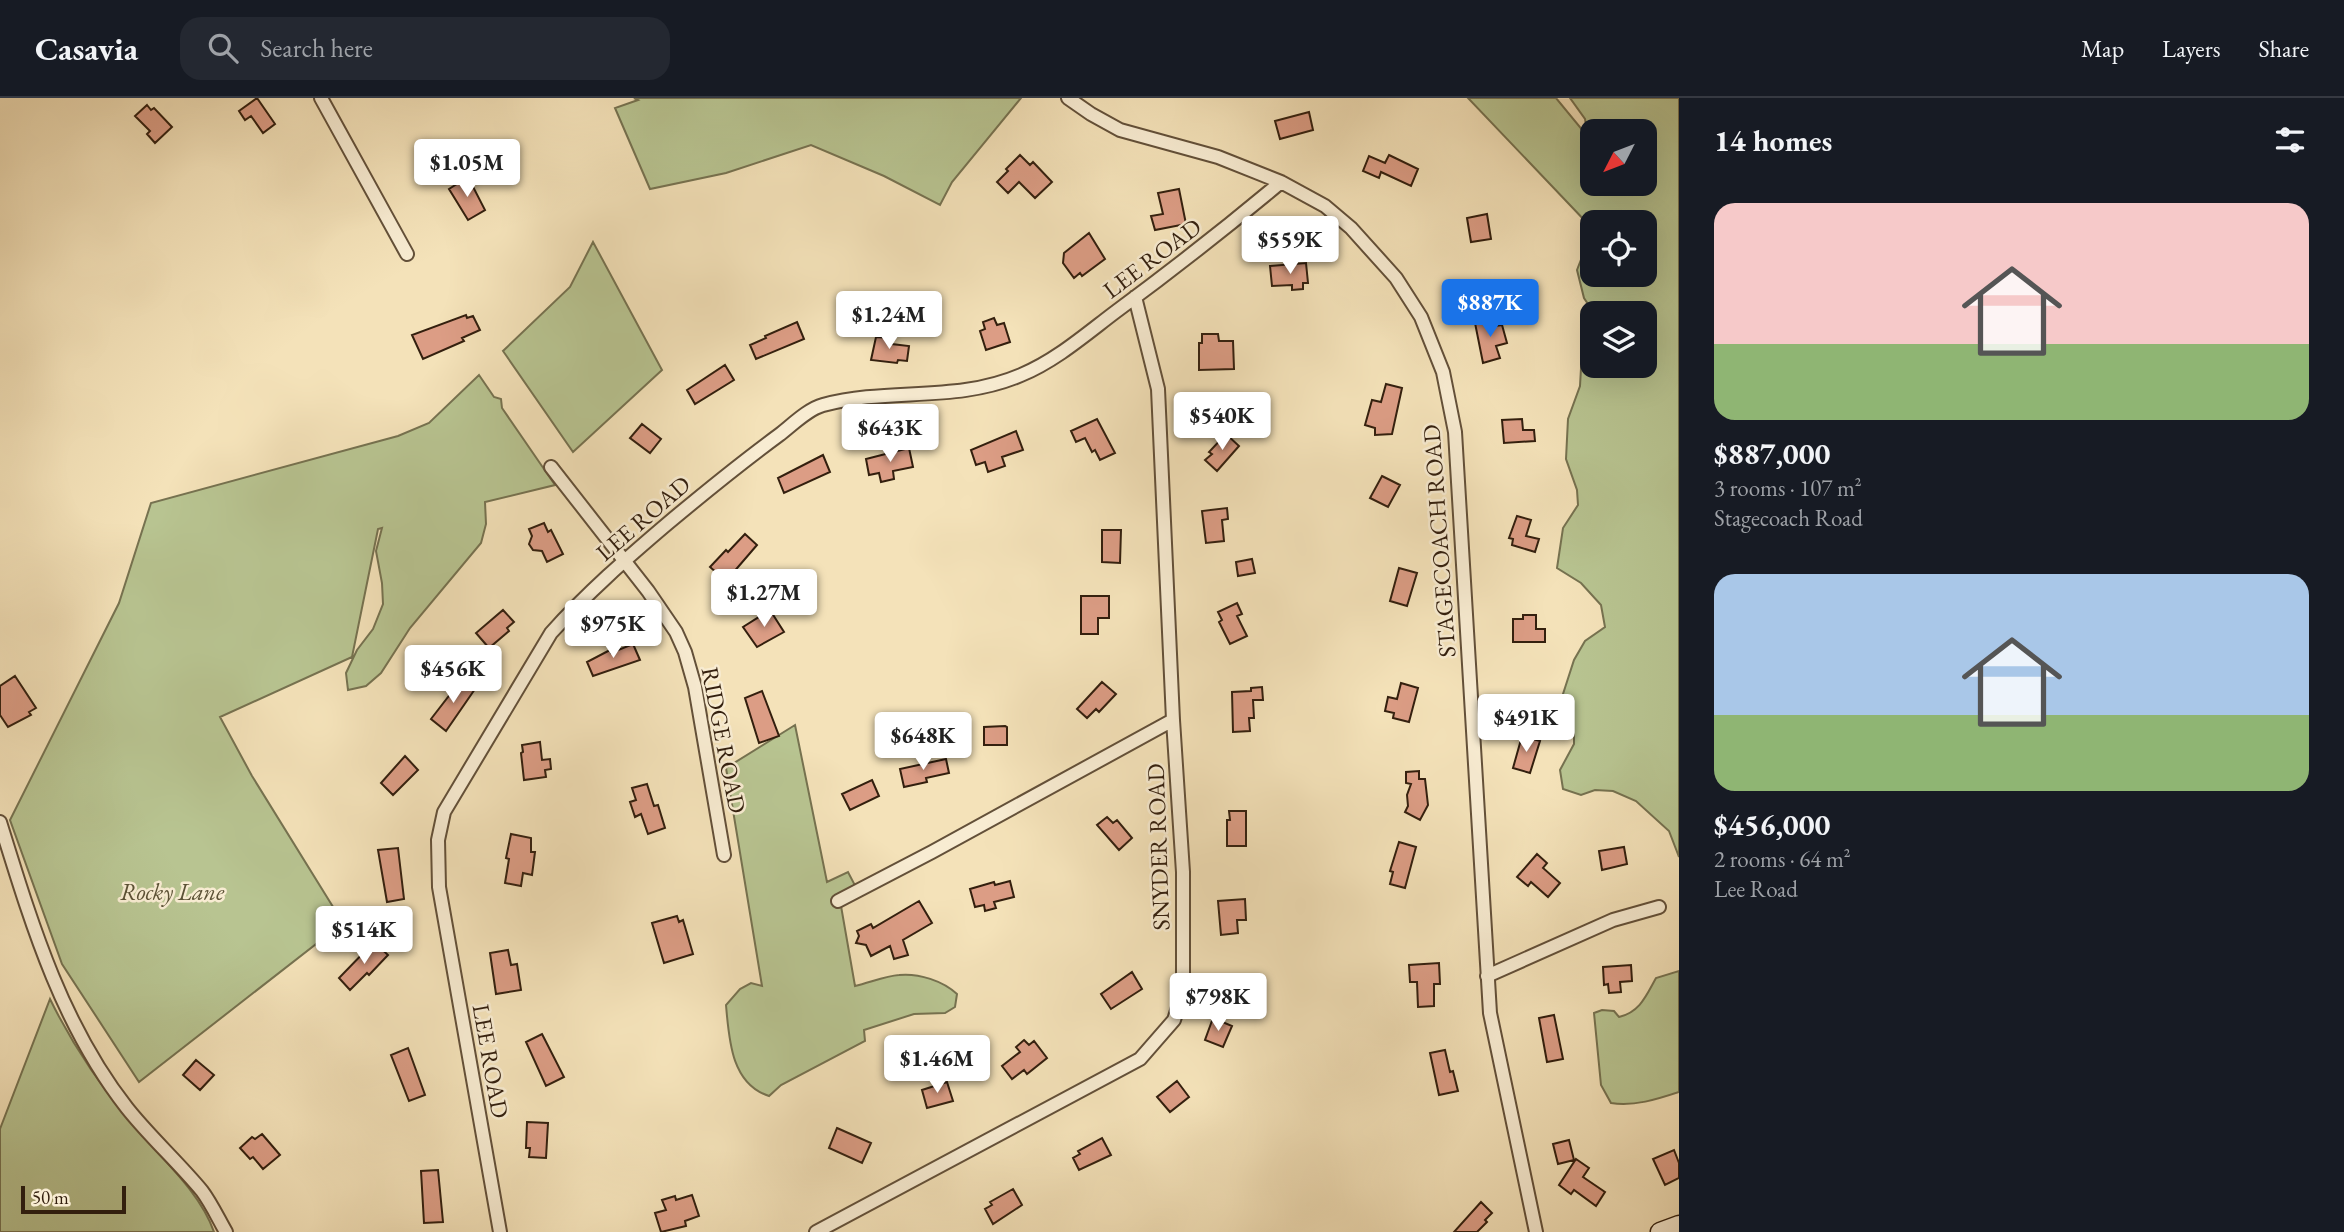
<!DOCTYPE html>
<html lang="en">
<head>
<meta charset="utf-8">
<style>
  :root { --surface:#171b24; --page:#242831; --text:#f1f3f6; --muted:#9ea1a6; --line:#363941; --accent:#1a73e8 }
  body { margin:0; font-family:"EB Garamond",serif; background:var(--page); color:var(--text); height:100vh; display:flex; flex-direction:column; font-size:26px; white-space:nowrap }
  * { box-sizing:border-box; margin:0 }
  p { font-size:23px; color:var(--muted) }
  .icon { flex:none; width:38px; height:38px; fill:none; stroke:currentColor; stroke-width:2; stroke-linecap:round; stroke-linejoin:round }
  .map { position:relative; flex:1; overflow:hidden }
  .sheet { display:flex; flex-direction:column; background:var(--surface); width:665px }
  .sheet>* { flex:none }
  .needle { width:46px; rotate:228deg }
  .controls { position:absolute; left:1580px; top:21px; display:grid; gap:14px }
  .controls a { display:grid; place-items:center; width:77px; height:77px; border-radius:14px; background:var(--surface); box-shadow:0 7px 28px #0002; font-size:35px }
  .scale { position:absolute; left:21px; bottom:18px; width:105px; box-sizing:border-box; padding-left:7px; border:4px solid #331f0e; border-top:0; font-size:19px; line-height:24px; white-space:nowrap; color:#331f0e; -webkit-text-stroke:5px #f8ecd2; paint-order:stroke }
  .price { position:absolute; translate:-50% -60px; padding:0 16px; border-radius:7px; background:#fff; color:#222; font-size:23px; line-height:46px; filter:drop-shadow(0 2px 4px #0008) }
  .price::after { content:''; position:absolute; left:50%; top:42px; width:21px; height:16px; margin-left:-10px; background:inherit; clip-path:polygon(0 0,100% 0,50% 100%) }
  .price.current { background:var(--accent); color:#fff }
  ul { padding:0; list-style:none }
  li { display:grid; align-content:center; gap:14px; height:371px; padding:0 35px }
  li span { display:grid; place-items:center; height:217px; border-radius:21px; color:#555 }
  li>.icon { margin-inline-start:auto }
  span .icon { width:126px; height:126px; fill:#fffc; stroke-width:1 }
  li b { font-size:30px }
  h2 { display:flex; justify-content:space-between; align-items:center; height:84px; padding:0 35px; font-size:30px }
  header { display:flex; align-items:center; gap:42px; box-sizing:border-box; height:98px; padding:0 35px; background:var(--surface); border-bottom:2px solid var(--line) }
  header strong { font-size:33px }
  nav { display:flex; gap:38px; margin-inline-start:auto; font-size:24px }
  .search { width:490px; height:63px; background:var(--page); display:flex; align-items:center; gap:18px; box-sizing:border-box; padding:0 24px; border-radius:21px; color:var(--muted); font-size:26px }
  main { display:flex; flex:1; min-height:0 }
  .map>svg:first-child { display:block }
</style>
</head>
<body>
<header>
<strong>Casavia</strong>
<div class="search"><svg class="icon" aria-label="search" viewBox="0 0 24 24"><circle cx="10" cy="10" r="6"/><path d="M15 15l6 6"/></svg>Search here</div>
<nav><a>Map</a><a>Layers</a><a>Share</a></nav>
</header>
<main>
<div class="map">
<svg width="1679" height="1134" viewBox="0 0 1679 1134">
  <rect width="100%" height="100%" fill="#f4e2b9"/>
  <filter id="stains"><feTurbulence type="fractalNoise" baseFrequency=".00286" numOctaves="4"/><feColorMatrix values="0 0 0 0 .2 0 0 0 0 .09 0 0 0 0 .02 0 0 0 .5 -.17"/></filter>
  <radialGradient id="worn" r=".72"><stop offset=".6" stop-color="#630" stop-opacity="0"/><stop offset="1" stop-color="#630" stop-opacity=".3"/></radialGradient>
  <path fill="#b8c491" stroke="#767250" stroke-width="2" fill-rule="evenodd" d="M634 0H1021L952 84 940 107 884 78 811 47 726 75 650 91 615 10 638 2Z
    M1468 0H1556L1588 39 1585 21 1570 0H1679V759L1669 733 1636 703 1613 693 1595 692 1581 697 1563 691 1560 672 1574 646V636L1561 611 1563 596 1574 562 1585 543 1605 529 1601 507 1581 485 1557 470 1563 430 1578 407 1577 392 1566 361 1568 321 1580 288 1582 253 1592 243V268H1645V215H1594L1584 200 1577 172 1589 141 1588 126ZM1592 33H1645V86H1592ZM1645 124V177H1592V124Z
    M593 144 662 272 573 354 503 253 570 189Z
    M479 277 494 299 501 301 502 310 555 387 485 404 486 426 481 445 410 530 381 575 366 588 348 592 346 575 357 552 373 531 383 506 382 485 376 453 382 430 378 431 352 559 220 619 252 678 343 825 139 984 62 866 10 722 119 505 151 405 398 338 429 325Z
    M795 627 827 784 848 774 860 797 841 808 855 888C869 885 885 878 899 877 919 875 943 883 957 896L955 909 945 915 914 916 864 932 865 943 781 987 769 998C731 986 729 941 726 907L740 891 751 885 762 888 726 670Z
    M1679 873V994C1658 1001 1633 1009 1611 1005L1601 987 1594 915 1602 912 1614 913 1619 919C1640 914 1646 898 1656 880Z
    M50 901C71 944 99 986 130 1023 157 1056 200 1093 214 1134H0V1031Z"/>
  <path fill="#dc9d85" stroke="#331f0e" stroke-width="2" d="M257 0 275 26 263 35 251 18 245 22 239 13Z
    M147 7 151 12 154 10 172 29 155 45 147 36 150 33 135 18Z
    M1309 14 1313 32 1280 41 1275 23Z
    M1020 57 1030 67 1033 64 1052 84 1035 100 1019 84 1008 95 997 84 1008 73 1006 71Z
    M1389 57 1418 71 1411 88 1381 74 1379 80 1363 73 1369 58 1385 65Z
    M468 79 485 112 468 122 449 91Z
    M1179 91 1186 126 1155 132 1151 118 1163 116 1158 95Z
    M1487 116 1491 141 1471 144 1467 120Z
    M1089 135 1105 161 1082 178 1080 175 1074 180 1063 165 1064 155Z
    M1306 165 1308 185H1303V191L1292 192V187L1272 188 1270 168Z
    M466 217 467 220 473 218 480 232 462 240 464 243 423 261 412 237Z
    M994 220 997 227 1004 225 1010 244 986 252 980 233 985 231 983 224Z
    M1493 220 1496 228 1502 227 1507 245 1496 248 1500 260 1483 265 1475 225Z
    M797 224 804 241 756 261 750 247 766 240 765 238Z
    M1202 236H1218L1219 243H1233L1234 271 1199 272V245H1202Z
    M876 239 892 240V246L909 248 907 263 898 262 897 265 871 262Z
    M725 267 734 282 695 306 687 292Z
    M1386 286 1402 290 1392 336 1375 337V330L1365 327 1372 302 1381 304Z
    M1097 321 1115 355 1100 362 1095 352 1092 354 1085 340 1076 344 1071 333Z
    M1522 321 1523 332H1534L1535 343 1504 345 1502 322Z
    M642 326 661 341 650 355 630 340Z
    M1016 333 1023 352 1002 359 1005 368 988 374 985 364 976 367 971 352Z
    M1226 336 1239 348 1217 373 1205 362 1212 356 1209 354Z
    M909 350 913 369 893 373 894 381 881 384 879 375 869 377 866 361Z
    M823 357 830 374 784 395 778 380Z
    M1382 378 1400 387 1388 409 1370 400Z
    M1227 410 1228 421 1222 422 1224 443 1206 445 1202 413Z
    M1517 418 1531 422 1526 438 1539 441 1535 454 1512 447 1513 441 1509 440Z
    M544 425 548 434 551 432 563 456 547 464 542 453 533 452 529 446 532 438 529 431Z
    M1102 432H1121L1120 465 1102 464Z
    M745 436 757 447 726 483 710 469 726 452 728 454Z
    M1252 461 1255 475 1238 478 1236 464Z
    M1399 470 1417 475 1407 508 1390 503Z
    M1081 498H1109V520H1098V536H1081Z
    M1237 505 1242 516 1237 518 1247 538 1230 546 1219 524 1222 522 1218 514Z
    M503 512 514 524 507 530 509 533 489 550 476 535Z
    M770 512 784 534 757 549 743 529Z
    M1523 517H1536V531H1545V544H1513V521H1523Z
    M633 546 640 562 593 578 587 564 610 552 611 555Z
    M15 578 36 610 29 614 31 617 8 629 0 617V588Z
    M462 581 475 591 446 633 431 621Z
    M1102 584 1116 596 1099 614 1096 611 1087 620 1077 611Z
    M1401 585 1418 590 1409 624 1393 620 1394 615 1385 613 1388 599 1397 601Z
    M1262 589 1263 602H1253L1254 620H1249L1250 633 1233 634 1232 594 1251 593V590Z
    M762 593 779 638 759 645 745 600Z
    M1005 628 1007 629V647H984V629Z
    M1522 638 1540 643 1530 675 1513 670Z
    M540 644 542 662 550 661 551 671 545 672 546 679 524 682 521 655 523 654 522 647Z
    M405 658 418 672 393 697 381 685Z
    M946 661 949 675 926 680 927 684 904 689 900 671Z
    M1419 673V681H1425L1428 707 1420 722 1405 714 1408 708 1407 697 1411 686 1406 685V674Z
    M872 682 879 698 850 712 842 696Z
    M647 686 654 708 658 707 665 730 648 736 641 716 635 719 630 704 636 702 632 690Z
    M1229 713H1246V748H1227V722H1230Z
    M1107 719 1113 725 1117 722 1132 740 1119 752 1097 727Z
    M511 736 531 740V754H535L532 777 523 775 521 788 505 785 509 761 506 760Z
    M1399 744 1416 749 1405 790 1390 786 1393 774 1390 773Z
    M1624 749 1627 766 1602 772 1599 753Z
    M398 750 404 801 387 804 378 752Z
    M1537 756 1547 765 1543 770 1560 785 1548 799 1531 784 1528 788 1517 779Z
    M1010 783 1014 799 994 804 996 810 985 813 984 807 975 809 970 791 994 784 995 787Z
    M1245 801 1246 822H1237L1238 835 1221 837 1218 803Z
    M919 803 932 825 903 842 908 857 894 861 890 848 871 858 866 847 856 845 859 838 857 833 871 826 873 830Z
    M677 818 679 824 683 822 693 856 664 865 652 825Z
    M374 844 388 857 369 877 367 875 350 892 339 880Z
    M508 852 511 867 517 866 521 892 496 896 490 855Z
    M1439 865 1440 886H1434V908L1418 909 1417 884H1410L1409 867Z
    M1631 867 1632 883 1620 884 1621 894 1609 895 1608 886 1604 887 1603 869Z
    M1132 874 1142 891 1111 911 1101 896Z
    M1554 917 1563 961 1547 964 1539 920Z
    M1213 920 1232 928 1223 949 1205 942Z
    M542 936 564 979 546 988 526 944Z
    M1024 942 1029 947 1034 943 1047 960 1027 976 1024 972 1012 981 1002 968 1020 954 1016 949Z
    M408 950 425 997 409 1003 391 957Z
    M1445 952 1450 974 1453 973 1458 993 1439 997 1430 955Z
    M196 962 214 977 200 992 183 977Z
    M1177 983 1189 999 1170 1014 1157 999Z
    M947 984 953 1003 927 1010 922 992Z
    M527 1024 548 1025 546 1060 529 1059 530 1050H526Z
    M837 1030 871 1045 862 1065 829 1050Z
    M262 1036 280 1057 263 1071 253 1059 250 1061 240 1050 252 1039 255 1041Z
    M1102 1040 1111 1057 1079 1072 1073 1060 1080 1056 1078 1053Z
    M1569 1042 1574 1062 1558 1066 1553 1046Z
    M1674 1052 1679 1065V1080L1665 1087 1653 1061Z
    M1576 1061 1589 1070 1583 1079 1605 1094 1596 1108 1574 1092 1571 1096 1559 1087Z
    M438 1072 443 1124 424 1125 421 1073Z
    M1013 1091 1022 1107 993 1126 985 1111 992 1107 990 1104Z
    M692 1097 699 1118 685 1123 686 1128 661 1134 655 1115 666 1112 662 1102 675 1098 676 1102Z
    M1481 1104 1492 1115 1485 1122 1487 1124 1477 1134H1454Z"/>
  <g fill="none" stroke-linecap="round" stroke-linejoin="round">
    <g stroke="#635039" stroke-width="16">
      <path id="street" d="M321 0 407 156
        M1068 0 1091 16 1120 32 1218 59 1281 84 1325 108 1351 130 1396 180 1421 219 1443 274 1455 334 1490 915 1536 1134
        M551 369 648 493 676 534 685 554 695 589 724 757
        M0 724C31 824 61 926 127 1010 150 1039 178 1064 202 1093 211 1105 218 1120 226 1134
        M838 803 932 754 1173 622
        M1487 878 1613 822 1659 809
        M500 1134 439 789 438 742 444 714 551 535C587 495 627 460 667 426 704 395 741 365 779 337 792 327 808 311 823 307 890 289 956 305 1021 277 1055 263 1085 237 1114 215 1171 173 1226 130 1281 84
        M816 1134 1140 961 1174 922 1183 893V774L1173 622 1158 291 1135 199"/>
    </g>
    <g stroke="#331f0e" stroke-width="21">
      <path id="secondary" d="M1660 1134 1679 1127"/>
    </g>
    <use href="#street" stroke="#f8ecd2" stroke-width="12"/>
    <use href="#secondary" stroke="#f8ecd2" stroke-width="18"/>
  </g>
  <g text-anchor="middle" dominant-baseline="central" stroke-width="5" stroke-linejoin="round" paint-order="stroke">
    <g font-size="24" fill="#331f0e" stroke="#f8ecd2">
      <text transform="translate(1152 160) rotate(-37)">LEE ROAD</text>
      <text transform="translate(643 420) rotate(-41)">LEE ROAD</text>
      <text transform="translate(1439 443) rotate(-94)">STAGECOACH ROAD</text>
      <text transform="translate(724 642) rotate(79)">RIDGE ROAD</text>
      <text transform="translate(1158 749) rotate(-92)">SNYDER ROAD</text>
      <text transform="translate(491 963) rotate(80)">LEE ROAD</text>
    </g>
    <g font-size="24" font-style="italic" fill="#5b5135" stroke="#f8ecd2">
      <text x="172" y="793">Rocky Lane</text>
    </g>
  </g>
  <rect width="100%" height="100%" filter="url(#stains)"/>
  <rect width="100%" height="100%" fill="url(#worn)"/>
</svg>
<div class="controls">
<a><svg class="needle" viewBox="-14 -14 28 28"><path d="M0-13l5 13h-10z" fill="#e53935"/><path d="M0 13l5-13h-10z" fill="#9ea1a6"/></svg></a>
<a><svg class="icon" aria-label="locate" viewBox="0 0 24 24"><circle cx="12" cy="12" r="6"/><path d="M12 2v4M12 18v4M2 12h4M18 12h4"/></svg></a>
<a><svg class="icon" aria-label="layers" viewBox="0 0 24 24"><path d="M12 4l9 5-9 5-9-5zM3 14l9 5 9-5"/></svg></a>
</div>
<div class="scale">50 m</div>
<b class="price" style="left:467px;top:101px">$1.05M</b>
<b class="price" style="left:1290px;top:178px">$559K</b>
<b class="price current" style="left:1490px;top:241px">$887K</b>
<b class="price" style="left:889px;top:253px">$1.24M</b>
<b class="price" style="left:1222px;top:354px">$540K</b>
<b class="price" style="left:890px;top:366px">$643K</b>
<b class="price" style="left:764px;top:531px">$1.27M</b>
<b class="price" style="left:613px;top:562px">$975K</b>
<b class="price" style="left:453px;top:607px">$456K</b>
<b class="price" style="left:1526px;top:656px">$491K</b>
<b class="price" style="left:923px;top:674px">$648K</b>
<b class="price" style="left:364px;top:868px">$514K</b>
<b class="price" style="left:1218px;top:935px">$798K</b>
<b class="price" style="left:937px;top:997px">$1.46M</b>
</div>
<section class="sheet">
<h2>14 homes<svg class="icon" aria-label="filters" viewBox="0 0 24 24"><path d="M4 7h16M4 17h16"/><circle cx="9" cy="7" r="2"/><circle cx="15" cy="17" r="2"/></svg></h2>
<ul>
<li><span style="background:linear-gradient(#f6c9c9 65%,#8fb573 0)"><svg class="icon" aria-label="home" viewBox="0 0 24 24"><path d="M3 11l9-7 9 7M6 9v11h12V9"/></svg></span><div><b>$887,000</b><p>3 rooms · 107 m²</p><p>Stagecoach Road</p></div></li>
<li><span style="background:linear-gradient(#a9c7e8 65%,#8fb573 0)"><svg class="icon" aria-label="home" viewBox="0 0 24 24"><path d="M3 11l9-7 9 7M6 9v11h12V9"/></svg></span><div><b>$456,000</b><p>2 rooms · 64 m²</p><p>Lee Road</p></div></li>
</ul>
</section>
</main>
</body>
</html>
